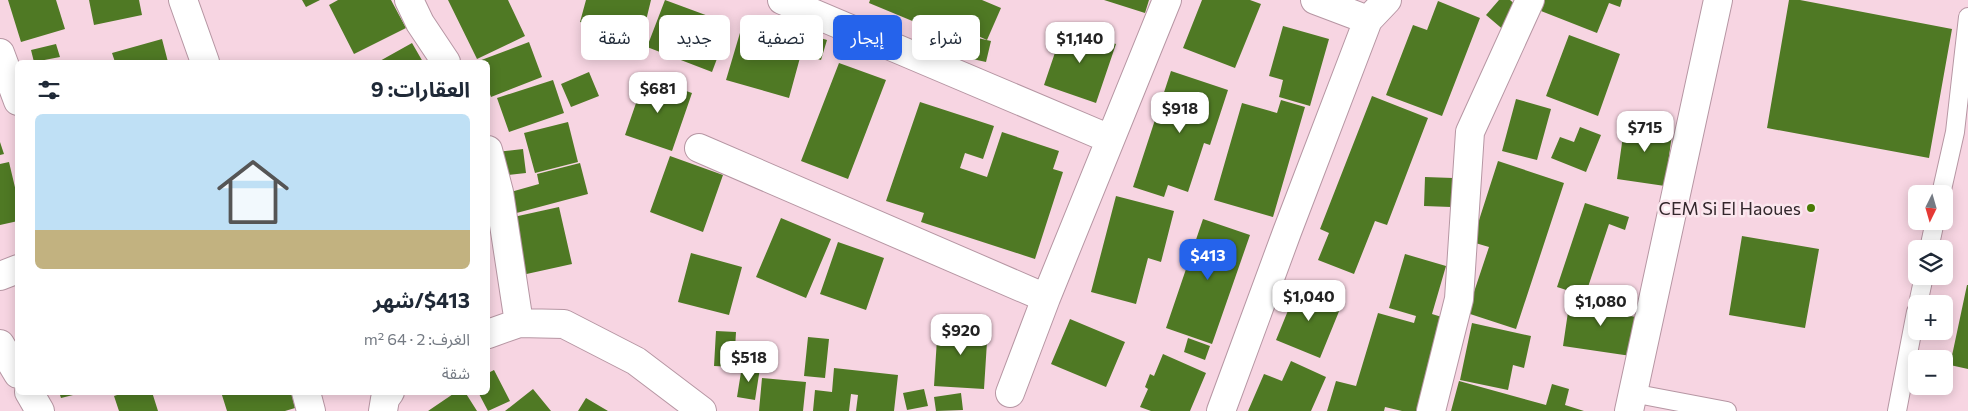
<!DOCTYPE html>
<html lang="ar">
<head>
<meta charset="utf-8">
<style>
  :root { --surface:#fff; --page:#f6f6f7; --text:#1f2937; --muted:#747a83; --accent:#2563eb }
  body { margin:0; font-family:Commissioner,"Noto Sans Arabic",sans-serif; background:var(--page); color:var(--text); direction:rtl; height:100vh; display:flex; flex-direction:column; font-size:19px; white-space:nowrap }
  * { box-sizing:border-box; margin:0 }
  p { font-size:16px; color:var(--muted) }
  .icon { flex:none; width:28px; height:28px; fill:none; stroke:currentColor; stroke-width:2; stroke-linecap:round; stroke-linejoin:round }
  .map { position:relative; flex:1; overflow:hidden; direction:ltr }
  .sheet { position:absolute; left:15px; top:60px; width:475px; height:335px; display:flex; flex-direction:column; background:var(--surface); border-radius:8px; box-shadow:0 2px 12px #0003; direction:rtl }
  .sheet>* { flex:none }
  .banner { position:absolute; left:505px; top:15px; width:475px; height:45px; direction:rtl; display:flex; gap:10px }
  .needle { width:32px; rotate:185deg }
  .fabs { position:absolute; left:1908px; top:185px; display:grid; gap:10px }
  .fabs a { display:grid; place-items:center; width:45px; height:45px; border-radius:8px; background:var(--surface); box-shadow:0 2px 12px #0003; font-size:25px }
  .price { position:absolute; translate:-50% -42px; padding:0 11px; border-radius:10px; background:#fff; color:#222; font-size:16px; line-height:32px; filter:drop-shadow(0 1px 2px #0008) }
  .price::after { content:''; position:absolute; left:50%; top:30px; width:15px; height:11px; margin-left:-8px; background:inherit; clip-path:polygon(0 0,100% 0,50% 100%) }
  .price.selected { background:var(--accent); color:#fff }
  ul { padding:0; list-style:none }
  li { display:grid; align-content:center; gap:10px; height:265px; padding:0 20px }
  li span { display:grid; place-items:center; height:155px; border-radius:8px; color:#555 }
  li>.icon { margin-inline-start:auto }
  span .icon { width:90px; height:90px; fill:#fffc; stroke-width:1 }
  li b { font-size:21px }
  h2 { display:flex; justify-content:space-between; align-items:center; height:60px; padding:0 20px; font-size:21px }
  .pill { padding:0 18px; border-radius:8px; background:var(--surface); box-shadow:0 2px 12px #0003; font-size:18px; line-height:45px }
  .pill.selected { background:var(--accent); color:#fff }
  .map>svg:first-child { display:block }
</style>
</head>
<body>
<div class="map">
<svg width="1968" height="411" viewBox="0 0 1968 411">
  <rect width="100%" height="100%" fill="#f7d5e2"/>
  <path fill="#4f7924" d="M8 0H56L65 29 21 42Z
    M89 0H139L142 15 94 25Z
    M302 0H320L306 7Z
    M338 0H391L406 28 354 54 329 5Z
    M448 0H508L525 36 477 59Z
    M586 0H651L642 37 580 22Z
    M665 0 730 24 712 72 647 47Z
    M870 0H982L1001 8 987 40 967 31 963 42 869 3Z
    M1104 0H1149L1145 13Z
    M1202 0H1250L1261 4 1235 68 1183 48Z
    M1499 0H1510L1524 12 1506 32 1486 15Z
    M1545 0H1622L1620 7 1609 3 1597 33 1541 11Z
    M1789 0H1800L1952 29 1929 158 1767 128Z
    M1438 1 1480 18 1442 116 1386 95 1413 25 1427 30Z
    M745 16 827 40 821 60 801 54 789 98 726 80Z
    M1064 26 1116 44 1096 103 1044 85Z
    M1283 26 1329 39 1310 106 1279 97 1283 80 1269 76Z
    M1569 35 1620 54 1598 116 1546 96Z
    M973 37 991 41 986 62 968 58Z
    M162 39 168 62H115L112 53Z
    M529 42 542 77 491 97 488 89V62H476Z
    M412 43 423 62H378Z
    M56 44 60 57 34 62 31 50Z
    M839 63 886 80 848 179 801 161Z
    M1171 71 1228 90 1210 145 1204 143 1188 192 1168 185 1164 197 1133 187Z
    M589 72 599 96 571 107 561 84Z
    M645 77 692 93 672 151 625 135Z
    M553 80 564 113 509 132 497 98Z
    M1372 96 1428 118 1387 225 1375 221 1354 274 1318 260 1329 233 1320 229Z
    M1516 99 1551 109 1537 160 1502 151Z
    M1281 100 1305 107 1273 217 1214 200 1242 103 1277 113Z
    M920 102 994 126 983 159 965 153 960 168 987 177 1002 132 1059 151 1053 169 1063 172 1035 259 921 222 924 213 886 201Z
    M1625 121 1673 127 1665 186 1617 179Z
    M568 122 578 162 535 173 524 133Z
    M1580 127 1601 135 1586 172 1551 158 1560 137 1574 142Z
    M0 142 4 154 0 155Z
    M523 149 526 173 498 176 496 152Z
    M670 156 723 175 703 232 650 212Z
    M1498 161 1564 183 1516 329 1467 313 1489 247 1472 242Z
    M9 162 18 200V221L0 225V164Z
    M580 163 588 194 509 215 504 194 539 184 537 174Z
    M1425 177 1453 178 1451 207 1424 206Z
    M1116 196 1174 211 1161 262 1148 258 1136 304 1091 292Z
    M1585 203 1629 217 1625 230 1609 224 1585 296 1557 287Z
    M559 207 572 264 522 275 509 218Z
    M781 218 831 239 806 298 756 277Z
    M1203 219 1250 235 1212 344 1166 328Z
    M1742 236 1819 249 1805 328 1729 315Z
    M838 242 884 258 866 310 820 294Z
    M691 253 742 267 729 315 678 302Z
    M1405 254 1446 266 1432 314 1445 318 1418 411H1402L1385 407 1384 411H1327L1336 381 1356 386 1378 313 1414 323 1416 316 1389 308Z
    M1967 285H1968V369L1950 365Z
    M1298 286 1342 304 1320 358 1276 340Z
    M1591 288 1617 293 1614 314 1637 317 1631 356 1563 346 1568 312 1588 314Z
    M1070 319 1125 342 1106 387 1051 364Z
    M938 323 988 326 984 389 934 386Z
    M1472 323 1531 336 1524 368 1513 365 1508 390 1460 380Z
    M716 331 736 332 734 367 714 366Z
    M808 337 829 339 825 378 804 376Z
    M1188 338 1210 346 1205 360 1184 352Z
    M1163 354 1206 373 1190 411H1151L1140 407 1148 389 1145 387 1150 374 1154 376Z
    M1291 361 1326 377 1311 411H1248L1264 374 1282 381Z
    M742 366 760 368 755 400 737 397Z
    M834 368 898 375 894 411H856L858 395 851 394 849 411H813L815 390 832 392Z
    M494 370 510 401 488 411 478 392H488V373Z
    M762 378 806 382 803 411H759Z
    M1459 381 1546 405 1552 384 1569 389 1565 405 1584 411H1451Z
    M533 389 551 411H505Z
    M924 389 928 406 907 410 903 393Z
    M59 392H81V393L61 398Z
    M126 392H152L158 411H119L114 396Z
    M221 392H291L295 408 285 411H227Z
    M456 392H465L477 411H428Z
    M961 393 963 410 936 411 934 397Z
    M586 398 608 411H578Z"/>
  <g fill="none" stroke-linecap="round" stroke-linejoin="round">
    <g stroke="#b696a3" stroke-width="20">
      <path id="lane" d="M1941 194 1955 132 1968 17
        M1929 249 1935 221
        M1918 304 1924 276
        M1632 393 1727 411
        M1897 411 1916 312"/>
    </g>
    <g stroke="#b696a3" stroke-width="30">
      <path id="street" d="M183 0 205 62
        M409 0 420 23 446 62
        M782 0 1110 139
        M1315 0 1368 20
        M0 53 18 101
        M699 148 1046 298
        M488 150 499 192 519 323
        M0 276 18 269
        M488 334 519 323 564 324 636 361 702 411
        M0 344 18 374
        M29 392 40 411
        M306 392 311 411
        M1010 393 1046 298 1167 0
        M383 411 385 399 390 392
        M1221 411 1287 232 1368 20 1387 0
        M1431 411 1459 299 1470 132 1530 0
        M1629 411 1718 0"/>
    </g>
    <use href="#lane" stroke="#fff" stroke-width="18"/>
    <use href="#street" stroke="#fff" stroke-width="28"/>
  </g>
  <circle fill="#497a04" stroke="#fbe7ee" stroke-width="2" cx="1811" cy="208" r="5"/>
  <g text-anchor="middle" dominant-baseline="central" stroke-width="5" stroke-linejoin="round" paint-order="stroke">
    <g font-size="18" fill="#33272c" stroke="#fbe7ee" text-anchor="end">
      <text x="1801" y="208">CEM Si El Haoues</text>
    </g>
  </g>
</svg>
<div class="fabs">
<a><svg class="needle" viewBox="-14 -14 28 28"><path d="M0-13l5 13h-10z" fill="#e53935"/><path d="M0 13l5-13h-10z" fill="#747a83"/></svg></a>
<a><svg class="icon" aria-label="layers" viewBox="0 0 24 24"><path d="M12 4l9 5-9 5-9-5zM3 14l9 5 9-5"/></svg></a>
<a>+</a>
<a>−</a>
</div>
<b class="price" style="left:1080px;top:64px">$1,140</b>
<b class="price" style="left:658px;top:114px">$681</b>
<b class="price" style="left:1180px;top:134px">$918</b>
<b class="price" style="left:1645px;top:153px">$715</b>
<b class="price selected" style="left:1208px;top:281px">$413</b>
<b class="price" style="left:1309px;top:322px">$1,040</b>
<b class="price" style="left:1601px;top:327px">$1,080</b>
<b class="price" style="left:961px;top:356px">$920</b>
<b class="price" style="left:749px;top:383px">$518</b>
<div class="banner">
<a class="pill">شراء</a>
<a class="pill selected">إيجار</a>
<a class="pill">تصفية</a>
<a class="pill">جديد</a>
<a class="pill">شقة</a>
</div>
<section class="sheet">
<h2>العقارات: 9<svg class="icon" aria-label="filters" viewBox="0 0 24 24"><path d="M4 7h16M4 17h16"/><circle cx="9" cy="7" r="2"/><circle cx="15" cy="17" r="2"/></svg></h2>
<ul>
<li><span style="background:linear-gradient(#bfe0f5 75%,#c2b280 0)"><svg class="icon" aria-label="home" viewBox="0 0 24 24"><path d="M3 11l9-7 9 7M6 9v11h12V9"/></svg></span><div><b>$413/شهر</b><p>الغرف: 2 · 64 m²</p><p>شقة</p></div></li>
</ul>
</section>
</div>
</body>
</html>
